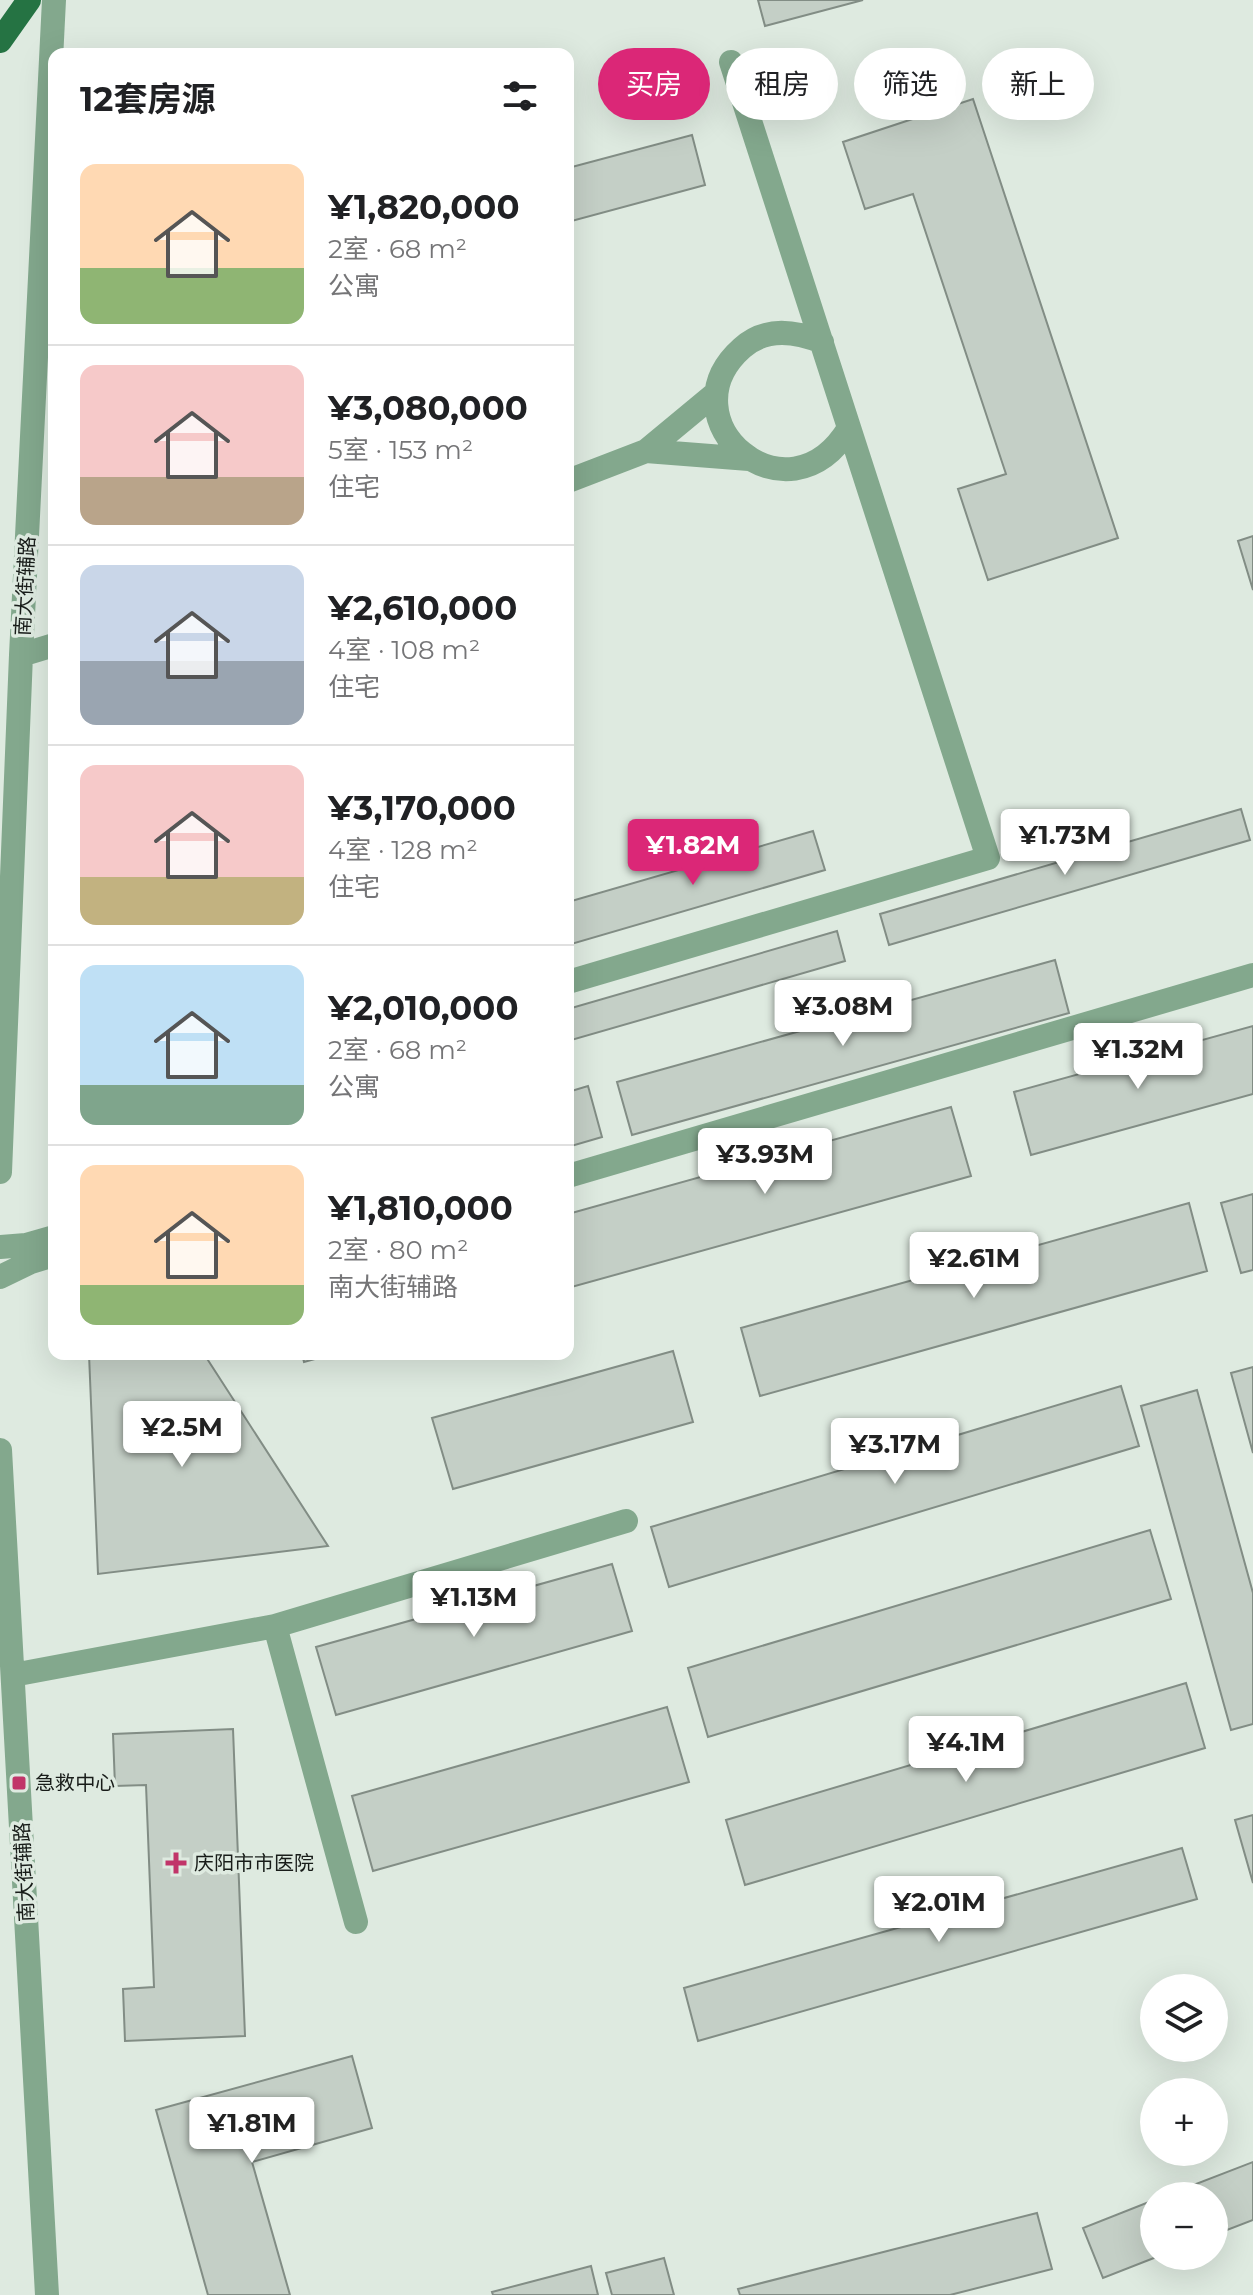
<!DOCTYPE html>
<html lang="zh">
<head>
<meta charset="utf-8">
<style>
  :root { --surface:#fff; --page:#f2f2f2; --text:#202124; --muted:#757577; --line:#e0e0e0; --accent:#db2777 }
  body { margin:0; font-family:Montserrat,"Noto Sans SC",sans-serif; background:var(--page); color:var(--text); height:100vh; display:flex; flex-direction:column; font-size:30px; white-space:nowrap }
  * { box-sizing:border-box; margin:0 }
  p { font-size:26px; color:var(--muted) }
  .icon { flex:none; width:44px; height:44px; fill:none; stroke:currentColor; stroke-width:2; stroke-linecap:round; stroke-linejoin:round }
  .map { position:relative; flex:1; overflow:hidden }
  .drawer { position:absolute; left:48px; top:48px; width:526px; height:1312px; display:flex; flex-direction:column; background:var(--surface); border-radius:16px; box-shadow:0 8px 32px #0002 }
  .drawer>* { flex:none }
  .banner { position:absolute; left:598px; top:48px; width:534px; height:72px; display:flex; gap:16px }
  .fabs { position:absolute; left:1140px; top:1974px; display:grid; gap:16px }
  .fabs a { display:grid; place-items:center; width:88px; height:88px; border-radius:50%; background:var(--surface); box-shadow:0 8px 32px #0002; font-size:40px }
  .price { position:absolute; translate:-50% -68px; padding:0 18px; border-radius:8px; background:#fff; color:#222; font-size:26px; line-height:52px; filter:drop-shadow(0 2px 4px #0008) }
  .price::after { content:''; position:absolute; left:50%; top:48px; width:24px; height:18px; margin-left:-12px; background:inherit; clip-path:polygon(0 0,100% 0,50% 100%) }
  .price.selected { background:var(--accent); color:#fff }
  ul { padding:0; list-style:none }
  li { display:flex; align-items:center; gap:24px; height:200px; padding:0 32px }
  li+li { border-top:2px solid var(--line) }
  li span { display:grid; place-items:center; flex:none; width:224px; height:160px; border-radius:16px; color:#555 }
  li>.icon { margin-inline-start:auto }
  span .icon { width:96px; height:96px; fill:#fffc; stroke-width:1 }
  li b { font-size:34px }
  h2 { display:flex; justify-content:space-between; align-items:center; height:96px; padding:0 32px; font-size:34px }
  .chip { padding:0 28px; border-radius:36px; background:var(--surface); box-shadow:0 8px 32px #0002; font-size:28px; line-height:72px }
  .chip.selected { background:var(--accent); color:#fff }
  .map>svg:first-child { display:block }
</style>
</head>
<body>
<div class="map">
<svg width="1253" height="2295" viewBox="0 0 1253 2295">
  <rect width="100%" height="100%" fill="#deeae0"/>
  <path fill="#c4cfc6" stroke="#828d85" stroke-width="2" d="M758 0H863L765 26Z
    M973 99 1118 538 988 580 958 489 1006 474 913 194 865 209 843 142Z
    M692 135 705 185 568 222V168Z
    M1253 536V590L1238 541Z
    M1241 809 1250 840 889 945 880 914Z
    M813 831 825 870 568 945V902Z
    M837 931 845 961 568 1041V1009Z
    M1055 960 1069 1013 632 1135 617 1082Z
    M1253 1026V1094L1031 1155 1014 1092Z
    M588 1086 602 1137 568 1147V1092Z
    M951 1107 971 1176 568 1288V1214Z
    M1253 1194V1270L1241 1273 1221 1203Z
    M1189 1203 1207 1271 760 1396 741 1328Z
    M673 1351 693 1422 453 1489 432 1418Z
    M89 1354H204L328 1546 98 1574Z
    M302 1354H333L304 1362Z
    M1253 1367V1453L1231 1373Z
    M1121 1386 1139 1446 669 1587 651 1527Z
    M1197 1390 1253 1593V1724L1231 1730 1141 1406Z
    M1150 1530 1171 1599 708 1737 688 1668Z
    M612 1564 632 1631 336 1715 316 1647Z
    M1186 1683 1205 1748 745 1885 726 1820Z
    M667 1707 689 1782 373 1871 352 1796Z
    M233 1729 245 2036 125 2041 123 1989 154 1987 146 1785 115 1786 113 1734Z
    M1253 1815V1883L1235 1820Z
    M1182 1848 1197 1899 698 2041 684 1988Z
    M352 2056 372 2128 252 2162 290 2295H208L156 2110Z
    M1253 2162V2220L1214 2235V2196H1165Z
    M1154 2200V2256H1159L1103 2278 1083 2228Z
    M1037 2213 1052 2269 950 2295H740L738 2289Z
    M664 2258 674 2295H612L606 2273Z
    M591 2266 598 2295H493L492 2292Z"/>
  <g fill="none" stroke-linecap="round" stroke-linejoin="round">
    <path stroke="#83a88d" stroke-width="24" d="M822 342C795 331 765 327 742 348 662 419 787 530 849 428
      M646 451 749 459
      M568 481 646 451 716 393
      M21 655 54 645
      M568 982 988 858 731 62
      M0 1172 21 655 54 0
      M568 1176 1253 975
      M0 1247 26 1245 54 1237
      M0 1277 31 1262 54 1255
      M0 1450 47 2295
      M275 1626 356 1922
      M13 1675 275 1626 626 1521"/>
    <path stroke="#257343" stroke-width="24" d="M0 41 29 0"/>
  </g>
  <g fill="#c13569" stroke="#deeae0" stroke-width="3">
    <rect x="11" y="1775" width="16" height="16" rx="4"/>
    <path d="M172 1851h8v8h8v8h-8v8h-8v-8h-8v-8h8z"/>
  </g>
  <g text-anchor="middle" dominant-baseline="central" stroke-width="7" stroke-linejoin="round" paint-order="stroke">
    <g font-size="20" fill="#181c19" stroke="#deeae0">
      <text transform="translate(25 586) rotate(-87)">南大街辅路</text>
      <text transform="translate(24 1872) rotate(-93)">南大街辅路</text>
    </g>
    <g font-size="20" fill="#181c19" stroke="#deeae0" text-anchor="start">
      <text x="35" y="1783">急救中心</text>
      <text x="194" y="1863">庆阳市市医院</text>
    </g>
  </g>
</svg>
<div class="fabs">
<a><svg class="icon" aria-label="layers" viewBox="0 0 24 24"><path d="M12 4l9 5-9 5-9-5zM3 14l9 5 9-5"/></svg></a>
<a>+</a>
<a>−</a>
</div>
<b class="price" style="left:1065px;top:877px">¥1.73M</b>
<b class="price selected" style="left:693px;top:887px">¥1.82M</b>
<b class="price" style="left:843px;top:1048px">¥3.08M</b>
<b class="price" style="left:1138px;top:1091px">¥1.32M</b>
<b class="price" style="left:765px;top:1196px">¥3.93M</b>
<b class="price" style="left:974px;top:1300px">¥2.61M</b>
<b class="price" style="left:182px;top:1469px">¥2.5M</b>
<b class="price" style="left:895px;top:1486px">¥3.17M</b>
<b class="price" style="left:474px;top:1639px">¥1.13M</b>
<b class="price" style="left:966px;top:1784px">¥4.1M</b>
<b class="price" style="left:939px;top:1944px">¥2.01M</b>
<b class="price" style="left:252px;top:2165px">¥1.81M</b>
<div class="banner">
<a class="chip selected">买房</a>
<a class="chip">租房</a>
<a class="chip">筛选</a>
<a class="chip">新上</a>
</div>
<section class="drawer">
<h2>12套房源<svg class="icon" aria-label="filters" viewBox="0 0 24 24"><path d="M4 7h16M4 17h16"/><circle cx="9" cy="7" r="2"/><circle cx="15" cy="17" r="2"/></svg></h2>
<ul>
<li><span style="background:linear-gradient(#ffd9b3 65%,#8fb573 0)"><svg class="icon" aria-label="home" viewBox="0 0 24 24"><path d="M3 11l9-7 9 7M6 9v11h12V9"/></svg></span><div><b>¥1,820,000</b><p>2室 · 68 m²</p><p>公寓</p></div></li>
<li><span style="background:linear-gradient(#f6c9c9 70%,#b9a48a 0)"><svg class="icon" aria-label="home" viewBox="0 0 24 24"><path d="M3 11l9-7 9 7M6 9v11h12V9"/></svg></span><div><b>¥3,080,000</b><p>5室 · 153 m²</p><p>住宅</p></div></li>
<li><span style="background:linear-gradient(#c9d6e8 60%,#9aa5b1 0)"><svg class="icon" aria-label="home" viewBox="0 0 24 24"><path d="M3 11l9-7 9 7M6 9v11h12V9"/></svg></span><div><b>¥2,610,000</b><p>4室 · 108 m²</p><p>住宅</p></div></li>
<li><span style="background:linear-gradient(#f6c9c9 70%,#c2b280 0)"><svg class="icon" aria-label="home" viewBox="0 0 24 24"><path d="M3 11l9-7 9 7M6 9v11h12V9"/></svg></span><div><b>¥3,170,000</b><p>4室 · 128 m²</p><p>住宅</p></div></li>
<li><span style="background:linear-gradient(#bfe0f5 75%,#7fa58c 0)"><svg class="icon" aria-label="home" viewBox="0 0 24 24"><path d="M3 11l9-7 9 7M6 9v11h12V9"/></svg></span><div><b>¥2,010,000</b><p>2室 · 68 m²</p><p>公寓</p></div></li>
<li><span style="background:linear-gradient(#ffd9b3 75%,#8fb573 0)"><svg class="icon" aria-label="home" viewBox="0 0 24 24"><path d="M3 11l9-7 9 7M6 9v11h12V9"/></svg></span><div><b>¥1,810,000</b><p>2室 · 80 m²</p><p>南大街辅路</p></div></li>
</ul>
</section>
</div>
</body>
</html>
